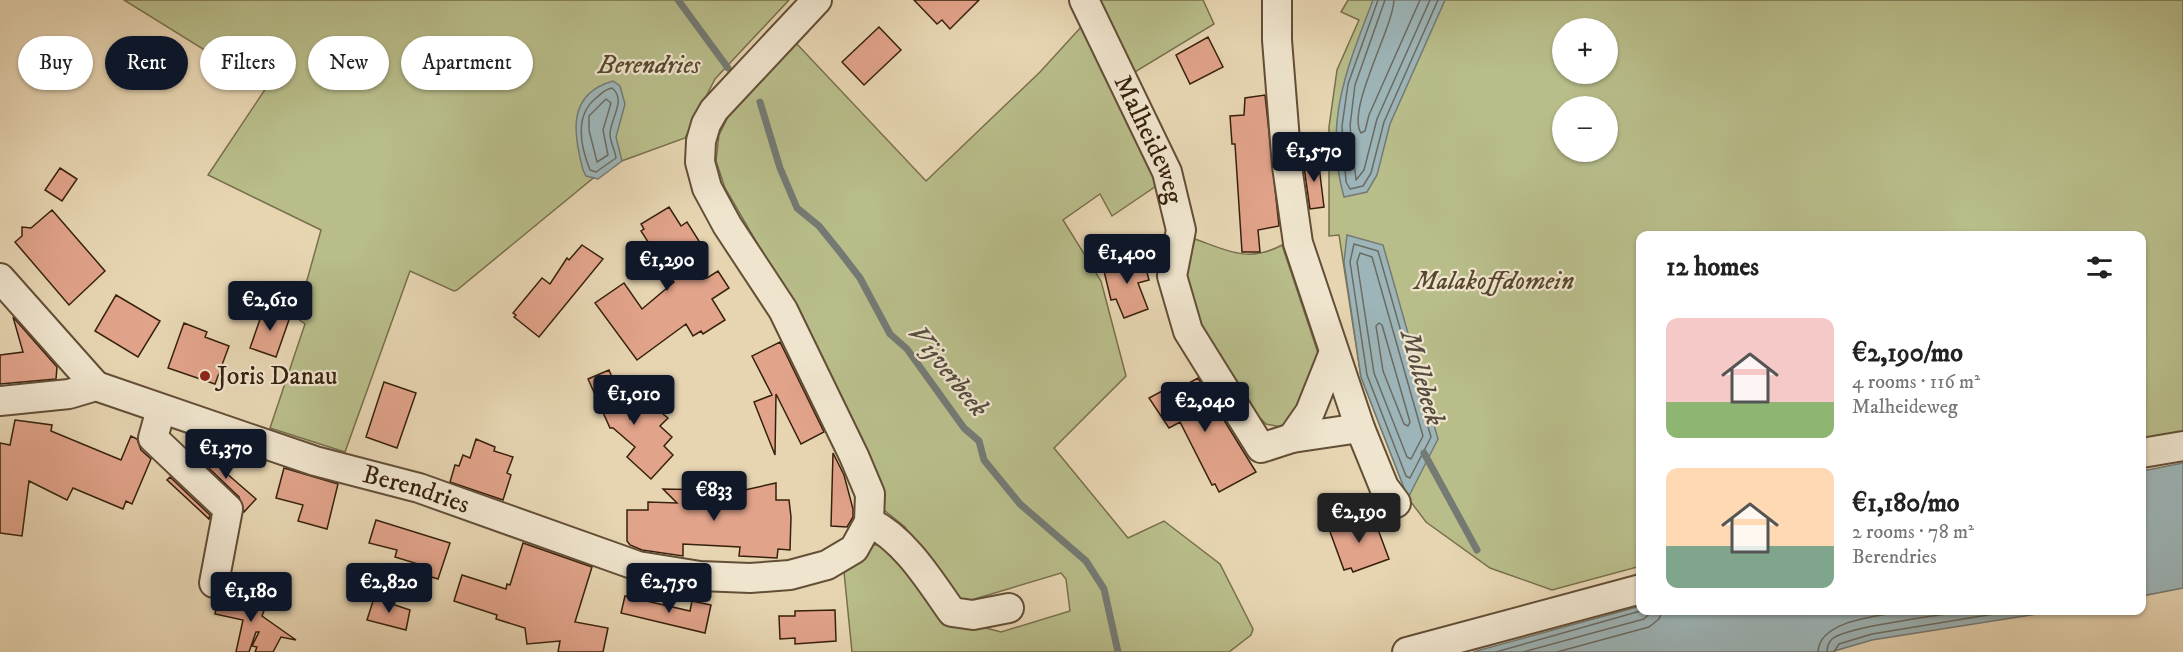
<!DOCTYPE html>
<html lang="en">
<head>
<meta charset="utf-8">
<style>
  :root { --surface:#fff; --page:#f2f2f2; --text:#222; --muted:#767676; --accent:#111827 }
  body { margin:0; font-family:"IM FELL DW Pica",serif; background:var(--page); color:var(--text); height:100vh; display:flex; flex-direction:column; font-size:22px; white-space:nowrap }
  * { box-sizing:border-box; margin:0 }
  p { font-size:20px; color:var(--muted) }
  .icon { flex:none; width:33px; height:33px; fill:none; stroke:currentColor; stroke-width:2; stroke-linecap:round; stroke-linejoin:round }
  .map { position:relative; flex:1; overflow:hidden }
  .details { position:absolute; left:1636px; top:231px; width:510px; height:384px; display:flex; flex-direction:column; background:var(--surface); border-radius:12px; box-shadow:0 2px 4px #0004 }
  .details>* { flex:none }
  .hud { position:absolute; left:18px; top:36px; width:570px; height:54px; display:flex; gap:12px }
  .buttons { position:absolute; left:1552px; top:18px; display:grid; gap:12px }
  .buttons a { display:grid; place-items:center; width:66px; height:66px; border-radius:50%; background:var(--surface); box-shadow:0 2px 4px #0004; font-size:30px }
  .price { position:absolute; translate:-50% -51px; padding:0 14px; border-radius:6px; background:var(--accent); color:#fff; font-size:20px; line-height:39px; filter:drop-shadow(0 2px 3px #0008) }
  .price::after { content:''; position:absolute; left:50%; top:36px; width:18px; height:14px; margin-left:-9px; background:inherit; clip-path:polygon(0 0,100% 0,50% 100%) }
  .price.active { background:#222; color:#fff }
  ul { padding:0; list-style:none }
  li { display:flex; align-items:center; gap:18px; height:150px; padding:0 30px }
  li span { display:grid; place-items:center; flex:none; width:168px; height:120px; border-radius:12px; color:#555 }
  li>.icon { margin-inline-start:auto }
  span .icon { width:72px; height:72px; fill:#fffc; stroke-width:1 }
  li b { font-size:26px }
  h2 { display:flex; justify-content:space-between; align-items:center; height:72px; padding:0 30px; font-size:26px }
  .pill { padding:0 21px; border-radius:27px; background:var(--surface); box-shadow:0 2px 4px #0004; font-size:21px; line-height:54px }
  .pill.active { background:var(--accent); color:#fff }
  .map>svg:first-child { display:block }
</style>
</head>
<body>
<div class="map">
<svg width="2183" height="652" viewBox="0 0 2183 652">
  <rect width="100%" height="100%" fill="#e7d5b2"/>
  <filter id="stains"><feTurbulence type="fractalNoise" baseFrequency=".00333" numOctaves="4"/><feColorMatrix values="0 0 0 0 .2 0 0 0 0 .09 0 0 0 0 .02 0 0 0 .5 -.17"/></filter>
  <radialGradient id="worn" r=".72"><stop offset=".6" stop-color="#630" stop-opacity="0"/><stop offset="1" stop-color="#630" stop-opacity=".3"/></radialGradient>
  <path fill="#b8bd8a" stroke="#786f4c" stroke-width="1.5" fill-rule="evenodd" d="M124 0H789L715 79 685 138 608 166 457 290 454 291 410 271 345 452 270 428 305 324 291 314 297 316 321 230 208 175 266 88Z
    M1093 0H1203L1214 24 1130 75Z
    M1348 0H2183V432L2142 441V236H1641V566L1552 590 1490 568 1426 522 1408 498 1361 377 1339 235 1329 236V127L1337 70 1359 20 1341 12ZM1563 28H1608V74H1563ZM1563 106H1608V152H1563Z
    M1082 26 1162 182 1112 216 1100 194 1063 220 1101 281 1126 376 1054 448 1128 538 1164 521 1220 564 1253 629 1251 635 1229 652H852L844 572 871 546 880 544 920 579 948 618 1001 632 1070 611 1066 579 1061 573 958 604 905 527 884 510 881 481 811 336 725 188 716 161 719 135 730 113 796 43 926 181 1040 72Z
    M1195 239C1228 251 1249 263 1282 245L1318 353 1302 407 1281 427 1266 424 1244 402 1189 319 1183 279Z"/>
  <path fill="#9db5b8" stroke="#747a74" stroke-width="1.5" d="M1373 0H1445L1390 124 1377 175 1367 192 1344 197C1323 123 1347 68 1373 0Z
    M613 81 620 86 625 104 616 137 622 161 598 179 586 176 583 170C573 133 567 94 613 81Z
    M1347 235 1383 245 1438 439 1408 498 1361 377 1344 262Z
    M2183 463V588L2142 596V471Z
    M1641 606V610L2056 611 1872 640 1831 652H1473Z"/>
  <g fill="none" stroke-linecap="round" stroke-linejoin="round">
    <path stroke="#6a6b62" stroke-width="1.5" d="M1378 0 1348 84 1342 126 1346 182 1350 189 1363 186 1371 173 1384 122 1438 0
      M1385 0 1355 85 1350 126 1356 180 1364 170 1377 119 1430 0
      M1394 0C1393 28 1346 110 1361 133L1365 131 1369 115 1420 0
      M612 88C627 100 610 119 610 134 610 142 615 150 616 158L596 172 590 170C580 145 574 116 596 98 602 93 605 89 612 88Z
      M606 99 611 103 603 130 608 155 597 162 589 130V116Z
      M1354 244 1378 251 1431 437 1410 478 1406 476 1367 375 1350 262Z
      M1360 253 1372 257 1423 436 1411 459 1407 457 1374 373 1357 262Z
      M1379 323 1382 325 1410 422 1408 426 1404 424 1383 371 1376 326Z
      M1496 652 1644 610
      M1523 652 1644 619 1653 610
      M1557 652 1649 627 1659 619 1663 610
      M1818 652C1819 618 1887 615 1914 610
      M1827 652C1827 647 1828 643 1832 639 1847 626 1945 615 1970 610
      M1834 652 1839 644 1872 634 2018 610"/>
    <path stroke="#747a74" stroke-width="7" d="M678 0 728 68
      M760 102 780 168 797 208 819 226 840 252 860 278 890 334 907 349 964 428 979 441 984 460 1020 504 1086 561 1104 589 1118 652
      M1424 453 1477 550"/>
  </g>
  <path fill="#e1a38a" stroke="#37210d" stroke-width="1.5" d="M914 0H979L950 29 942 20 937 24Z
    M879 27 901 50 864 85 842 62Z
    M1208 37 1223 67 1190 84 1176 55Z
    M1265 95 1279 226 1258 230 1260 252H1242L1235 144H1232L1230 116 1244 115 1245 98Z
    M1318 158 1324 207 1310 209 1303 160Z
    M60 168 77 179 62 201 45 190Z
    M669 207 681 226 687 222 699 241 687 248 707 278 718 271 729 288 712 299 725 320 703 334 701 331 693 336 686 324 637 360 595 303 624 283 642 309 674 282 641 231 644 229 641 224Z
    M52 210 105 271 69 305 15 242 22 236V227L31 228Z
    M582 245 603 259 539 337 514 317 516 315 513 313 542 278 550 284 567 258 569 260Z
    M1143 257 1149 280 1138 283 1148 309 1124 318 1116 299 1111 300 1103 267Z
    M116 295 160 321 138 357 95 331Z
    M264 308 290 317 276 357 250 348Z
    M13 317 57 367 56 379 0 384V355L23 352Z
    M184 323 207 332 205 337 229 346 215 384 168 368Z
    M780 342 824 432 801 444 776 394 775 455 754 402 772 395 752 356Z
    M609 370 630 419 647 401 668 418 660 426 672 437 664 446 673 455 651 479 627 457 635 447 613 428H610L588 379Z
    M1198 378 1256 472 1219 492 1215 484 1212 485 1180 422 1169 428 1149 398 1177 383 1180 388Z
    M384 382 416 393 397 448 366 437Z
    M15 420 52 425 51 431 121 460 131 436 137 439 141 450 151 459 132 504 126 501 123 509 73 488 67 500 29 481 22 536 0 533V443L10 445Z
    M476 439 495 447 494 451 513 457 507 473 511 475 503 500 450 482 455 465 459 466 463 455 470 458Z
    M195 446 256 499 244 512 239 497 191 451Z
    M833 453 844 475 853 509V517L847 527 831 526Z
    M284 468 338 484 327 529 298 521 303 505 276 498Z
    M170 477 210 515 209 519 167 480Z
    M776 483V500H789L791 517 790 550 778 549 777 558 739 556 740 547 683 544V556L642 550 630 545 627 541V510H648V502L677 503 663 489 715 490 717 496Z
    M1364 516 1365 519 1373 516 1389 559 1353 572 1351 568 1344 570 1329 529Z
    M376 520 450 543 438 579 416 572 418 564 395 557 397 550 369 543Z
    M523 543 592 567 575 622 608 628 603 652H558L560 641 527 644 525 628 496 619 497 615 454 601 462 575 506 589 507 584 510 585Z
    M227 593 267 603 262 616 296 640 281 637 273 652H255L257 647 252 646 259 632H256L249 652H236L243 620 215 614 218 599Z
    M625 596 690 611 692 601 711 605 705 633 621 613Z
    M374 598 410 610 406 630 367 620Z
    M835 610 836 641 795 644V638L780 639 779 616H795V611Z"/>
  <g fill="none" stroke-linecap="round" stroke-linejoin="round">
    <g stroke="#634e36" stroke-width="32">
      <g id="minor">
        <path id="s1" d="M1084 0 1167 172 1181 230 1172 276 1188 331 1261 448 1292 438 1360 428"/>
        <path d="M1277 0V40L1287 166 1298 243 1360 428 1384 487 1396 503"/>
        <path d="M0 278 96 386"/>
        <path id="s2" d="M0 401 69 394 96 386 315 461 419 488 638 566 700 576 750 578 790 575 827 565 854 549 869 522 870 494 854 456 783 310 727 225 707 188 700 162 701 141 706 124 714 110 817 0"/>
        <path d="M161 409 153 438 228 509 214 583"/>
        <path d="M1292 438 1310 412 1334 352"/>
        <path d="M2142 453 2183 446"/>
        <path d="M869 522C905 539 930 581 952 612L973 615 1009 608"/>
        <path d="M1407 652 1641 589"/>
      </g>
    </g>
    <use href="#minor" stroke="#efe4cd" stroke-width="28"/>
  </g>
  <circle fill="#8f2418" stroke="#efe4cd" stroke-width="2" cx="205" cy="376" r="6"/>
  <g text-anchor="middle" dominant-baseline="central" stroke-width="4.5" stroke-linejoin="round" paint-order="stroke">
    <g font-size="26" font-style="italic" fill="#57482c" stroke="#efe4cd">
      <text x="649" y="65">Berendries</text>
      <text x="1494" y="281">Malakoffdomein</text>
    </g>
    <g font-size="26" fill="#37210d" stroke="#efe4cd">
      <text stroke="none"><textPath href="#s1" startOffset="154">Malheideweg</textPath></text>
      <text stroke="none"><textPath href="#s2" startOffset="434">Berendries</textPath></text>
    </g>
    <g font-size="26" fill="#37210d" stroke="#efe4cd" text-anchor="start">
      <text x="217" y="376">Joris Danau</text>
    </g>
    <g font-size="27" font-style="italic" fill="#564d40" stroke="#efe4cd">
      <text transform="translate(948 371) rotate(51)">Vijverbeek</text>
      <text transform="translate(1422 378) rotate(74)">Mollebeek</text>
    </g>
  </g>
  <rect width="100%" height="100%" filter="url(#stains)"/>
  <rect width="100%" height="100%" fill="url(#worn)"/>
</svg>
<div class="buttons">
<a>+</a>
<a>−</a>
</div>
<b class="price" style="left:1314px;top:183px">€1,570</b>
<b class="price" style="left:1127px;top:285px">€1,400</b>
<b class="price" style="left:667px;top:292px">€1,290</b>
<b class="price" style="left:270px;top:332px">€2,610</b>
<b class="price" style="left:634px;top:426px">€1,010</b>
<b class="price" style="left:1205px;top:433px">€2,040</b>
<b class="price" style="left:226px;top:480px">€1,370</b>
<b class="price" style="left:714px;top:522px">€833</b>
<b class="price active" style="left:1359px;top:544px">€2,190</b>
<b class="price" style="left:389px;top:614px">€2,820</b>
<b class="price" style="left:669px;top:614px">€2,750</b>
<b class="price" style="left:251px;top:623px">€1,180</b>
<div class="hud">
<a class="pill">Buy</a>
<a class="pill active">Rent</a>
<a class="pill">Filters</a>
<a class="pill">New</a>
<a class="pill">Apartment</a>
</div>
<section class="details">
<h2>12 homes<svg class="icon" aria-label="filters" viewBox="0 0 24 24"><path d="M4 7h16M4 17h16"/><circle cx="9" cy="7" r="2"/><circle cx="15" cy="17" r="2"/></svg></h2>
<ul>
<li><span style="background:linear-gradient(#f6c9c9 70%,#8fb573 0)"><svg class="icon" aria-label="home" viewBox="0 0 24 24"><path d="M3 11l9-7 9 7M6 9v11h12V9"/></svg></span><div><b>€2,190/mo</b><p>4 rooms · 116 m²</p><p>Malheideweg</p></div></li>
<li><span style="background:linear-gradient(#ffd9b3 65%,#7fa58c 0)"><svg class="icon" aria-label="home" viewBox="0 0 24 24"><path d="M3 11l9-7 9 7M6 9v11h12V9"/></svg></span><div><b>€1,180/mo</b><p>2 rooms · 78 m²</p><p>Berendries</p></div></li>
</ul>
</section>
</div>
</body>
</html>
